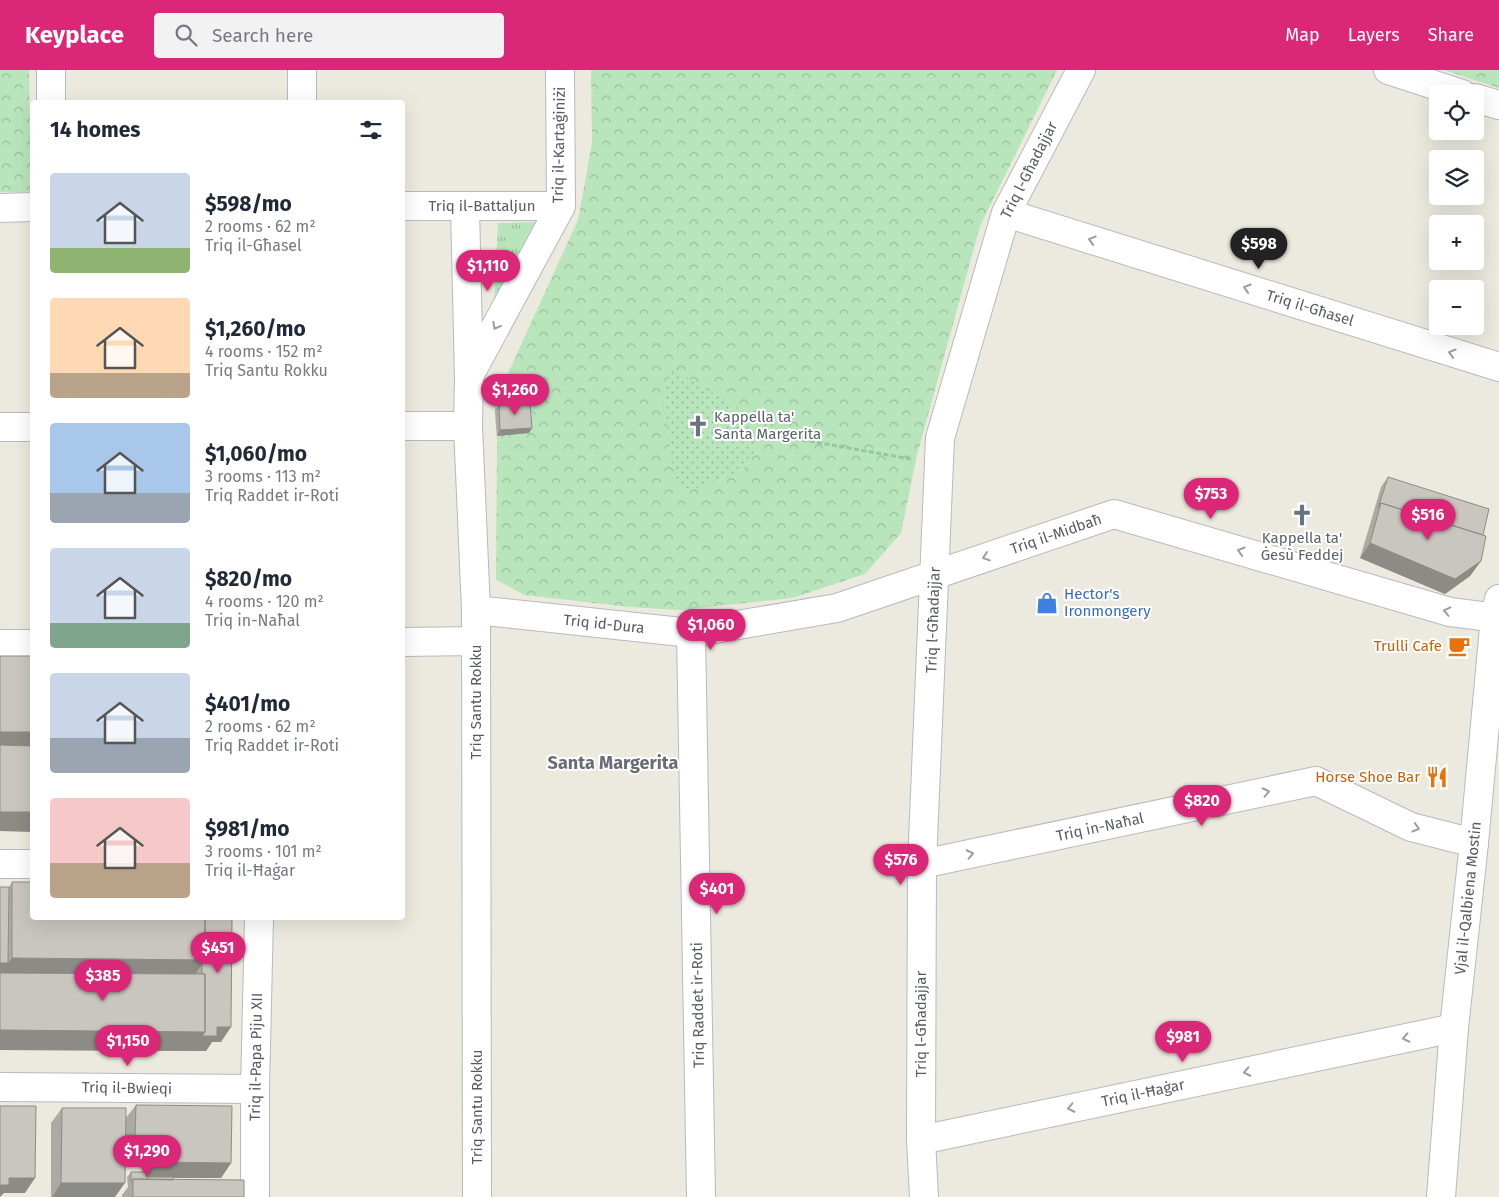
<!DOCTYPE html>
<html lang="en">
<head>
<meta charset="utf-8">
<style>
  :root { --surface:#fff; --page:#f2f2f3; --text:#1f2937; --muted:#747a83; --accent:#db2777 }
  body { margin:0; font-family:"Fira Sans",sans-serif; background:var(--page); color:var(--text); height:100vh; display:flex; flex-direction:column; font-size:19px; white-space:nowrap }
  * { box-sizing:border-box; margin:0 }
  p { font-size:16px; color:var(--muted) }
  .icon { flex:none; width:28px; height:28px; fill:none; stroke:currentColor; stroke-width:2; stroke-linecap:round; stroke-linejoin:round }
  .map { position:relative; flex:1; overflow:hidden }
  .panel { position:absolute; left:30px; top:30px; width:375px; height:820px; display:flex; flex-direction:column; background:var(--surface); border-radius:5px; box-shadow:0 5px 20px #0002 }
  .panel>* { flex:none }
  .buttons { position:absolute; left:1429px; top:15px; display:grid; gap:10px }
  .buttons a { display:grid; place-items:center; width:55px; height:55px; border-radius:5px; background:var(--surface); box-shadow:0 5px 20px #0002; font-size:25px }
  .price { position:absolute; translate:-50% -42px; padding:0 11px; border-radius:18px; background:var(--accent); color:#fff; font-size:16px; line-height:32px; filter:drop-shadow(0 1px 2px #0008) }
  .price::after { content:''; position:absolute; left:50%; top:30px; width:15px; height:11px; margin-left:-8px; background:inherit; clip-path:polygon(0 0,100% 0,50% 100%) }
  .price.selected { background:#222; color:#fff }
  ul { padding:0; list-style:none }
  li { display:flex; align-items:center; gap:15px; height:125px; padding:0 20px }
  li span { display:grid; place-items:center; flex:none; width:140px; height:100px; border-radius:5px; color:#555 }
  li>.icon { margin-inline-start:auto }
  span .icon { width:60px; height:60px; fill:#fffc; stroke-width:1 }
  li b { font-size:21px }
  h2 { display:flex; justify-content:space-between; align-items:center; height:60px; padding:0 20px; font-size:21px }
  header { display:flex; align-items:center; gap:30px; box-sizing:border-box; height:70px; padding:0 25px; background:var(--accent); color:#fff }
  header strong { font-size:24px }
  nav { display:flex; gap:28px; margin-inline-start:auto; font-size:18px }
  .search { width:350px; height:45px; background:var(--page); display:flex; align-items:center; gap:12px; box-sizing:border-box; padding:0 18px; border-radius:5px; color:var(--muted); font-size:19px }
  .map>svg:first-child { display:block }
</style>
</head>
<body>
<header>
<strong>Keyplace</strong>
<div class="search"><svg class="icon" aria-label="search" viewBox="0 0 24 24"><circle cx="10" cy="10" r="6"/><path d="M15 15l6 6"/></svg>Search here</div>
<nav><a>Map</a><a>Layers</a><a>Share</a></nav>
</header>
<div class="map">
<svg width="1499" height="1127" viewBox="0 0 1499 1127">
  <defs>
    <pattern id="grass-tufts" width="24" height="20" patternUnits="userSpaceOnUse" patternTransform="scale(1.25)"><rect width="24" height="20" fill="#b9e5bc"/><path d="M3 7l-1-3M5 7V3M7 7l1-3M15 17l-1-3M17 17v-4M19 17l1-3" fill="none" stroke="#99bd9c"/></pattern>
    <pattern id="park-crowns" width="20" height="18" patternUnits="userSpaceOnUse" patternTransform="scale(1.25)"><rect width="20" height="18" fill="#b9e5bc"/><path d="M2 6a3 3 0 1 1 6 0M12 15a3 3 0 1 1 6 0" fill="none" stroke="#99bd9c"/></pattern>
    <pattern id="garden-dots" width="8" height="8" patternUnits="userSpaceOnUse" patternTransform="scale(1.25)"><rect width="8" height="8" fill="#b9e5bc"/><path d="M2 2h.1M6 6h.1" fill="none" stroke="#99bd9c" stroke-width="1.8" stroke-linecap="round"/></pattern>
  </defs>
  <rect width="100%" height="100%" fill="#eceade"/>
  <path fill="url(#grass-tufts)" d="M539 152 494 234 498 153Z"/>
  <path fill="url(#park-crowns)" d="M0 0H29L31 122H0Z
    M591 0H1057L980 156 917 385 901 463 865 504 792 528 680 540 629 537 525 525 496 510 497 371 494 334 578 150 592 73Z
    M1444 0H1499V18Z"/>
  <path fill="url(#garden-dots)" d="M673 299 743 341 757 344 761 370 742 402 691 420 680 415 675 409 662 327Z"/>
  <g fill="none" stroke-linecap="round" stroke-linejoin="round">
    <g stroke="#b7b9bf" stroke-width="30">
      <path id="minor" d="M51 0V32
        M1388 0 1462 24
        M1475 28 1499 35
        M302 32V0
        M402 136H561
        M465 137 469 308 468 356 476 540 477 1127
        M0 138 32 137
        M1006 143 1499 297
        M469 306 561 136 560 0
        M402 356H468
        M0 357H32
        M476 540 691 563 837 538 1114 444 1450 542 1499 548
        M691 563 701 1127
        M402 572 476 571
        M0 574H32
        M0 794H32
        M922 794 1316 711 1411 757 1474 773
        M0 1017 255 1019
        M921 1070 1454 958
        M255 1127V1019L259 848
        M924 1127 921 1070 922 794 940 368 1006 143 1081 0"/>
    </g>
    <g stroke="#b7b9bf" stroke-width="30">
      <path id="tertiary" d="M1441 1127 1454 958 1474 773 1495 547 1499 529"/>
    </g>
    <path stroke="#92c6a4" stroke-width="3" stroke-dasharray="5 2.5" stroke-linecap="butt" d="M758 362 911 389"/>
    <use href="#minor" stroke="#fff" stroke-width="28"/>
    <use href="#tertiary" stroke="#fff" stroke-width="28"/>
  </g>
  <circle fill="#85b384" cx="509" cy="190" r="8"/>
  <path fill="#acaaa3" d="M499 335 532 358 529 363 497 366 495 340Z
    M1388 407 1483 465 1481 491 1470 506 1445 524 1360 488 1381 417Z
    M12 812 232 848 221 972H212L206 981 0 980 9 817Z
    M136 1035 231 1093 221 1108H173V1110L244 1127H122V1125L128 1117 127 1107 131 1102H143V1083H125L115 1127H51V1053L62 1038 125 1049Z"/>
  <path fill="#8c8b85" d="M532 358 529 363 497 366 500 360Z
    M1370 473 1481 491 1470 506 1445 524 1360 488Z
    M0 662H32V681H0Z
    M0 742H32V762L0 761Z
    M12 888 205 890 192 909 0 908V893H8Z
    M231 957 221 972H212L206 981 0 980V960Z
    M135 1068H153L143 1083H125Z
    M153 1092 231 1093 221 1108H143Z
    M9 1108H35L25 1123H4L0 1127V1115Z
    M61 1113H125L115 1127H52Z"/>
  <path fill="#c8c6be" stroke="#8c8b85" d="M530 332 532 358 500 360 499 335Z
    M1388 407 1489 439 1483 465 1381 433 1378 438Z
    M1381 433 1486 466 1481 491 1455 509 1370 473Z
    M0 586H32V662H0Z
    M0 675 32 676V742H0Z
    M12 812H32V848H205V890L12 888Z
    M0 817H9L8 893H0Z
    M205 848H232L231 957H217V966H202L205 962V904H202V894L205 890Z
    M0 903 205 904V962L0 960Z
    M136 1035 232 1036 231 1093 153 1092V1068H135Z
    M0 1036H36L35 1108H9V1115H0Z
    M62 1038H126L125 1113H61Z
    M131 1102H146V1107H173V1110L133 1109 131 1111Z
    M133 1109 244 1110V1127H133Z"/>
  <defs><path id="oneway-chevron" d="M-2-3.5L2.5 0L-2 3.5" fill="none" stroke-width="1.6" stroke-linecap="round" stroke-linejoin="round" transform="scale(1.25)"/></defs>
  <g stroke="#9b9da0">
    <use href="#oneway-chevron" transform="translate(1092 170) rotate(-163)"/>
    <use href="#oneway-chevron" transform="translate(1247 218) rotate(-163)"/>
    <use href="#oneway-chevron" transform="translate(496 256) rotate(118)"/>
    <use href="#oneway-chevron" transform="translate(1452 283) rotate(-163)"/>
    <use href="#oneway-chevron" transform="translate(1241 481) rotate(-164)"/>
    <use href="#oneway-chevron" transform="translate(986 487) rotate(161)"/>
    <use href="#oneway-chevron" transform="translate(1447 541) rotate(-167)"/>
    <use href="#oneway-chevron" transform="translate(1266 722) rotate(-12)"/>
    <use href="#oneway-chevron" transform="translate(1416 758) rotate(17)"/>
    <use href="#oneway-chevron" transform="translate(970 784) rotate(-12)"/>
    <use href="#oneway-chevron" transform="translate(1406 968) rotate(168)"/>
    <use href="#oneway-chevron" transform="translate(1247 1002) rotate(168)"/>
    <use href="#oneway-chevron" transform="translate(1071 1038) rotate(168)"/>
  </g>
  <defs>
    <g id="church-bare" transform="scale(1.725)"><path d="M-1.2-6h2.4v3.5h3.3v2.4h-3.3V6h-2.4V-.1h-3.3v-2.4h3.3Z" fill="#6b7280" stroke="#fff" stroke-width="2.5" paint-order="stroke"/></g>
    <g id="shop-bare" transform="scale(1.725)"><path d="M-5-2.5h2.3a2.7 3.5 0 0 1 5.4 0H5L5.5 6h-11ZM-1.5-2.5h3a1.5 2.3 0 0 0-3 0Z" fill="#3f7fe0" stroke="#fff" stroke-width="2.5" paint-order="stroke"/></g>
    <g id="cafe-bare" transform="scale(1.725)"><path d="M-5.5-4.5H6V0H3Q3 3.5 0 3.5H-2.5Q-5.5 3.5-5.5 0ZM3-3.2v2h1.7v-2ZM-6 4.5H4V6H-6Z" fill="#e8710a" stroke="#fff" stroke-width="2.5" paint-order="stroke"/></g>
    <g id="restaurant-bare" transform="scale(1.725)"><path d="M-5-6h1v4h1v-4h1v4h1v-4h1v5L-1.5 .5V6h-2V.5L-5-1ZM5-6V6H3V1.5H1.5Q1.5-4 5-6Z" fill="#e8710a" stroke="#fff" stroke-width="2.5" paint-order="stroke"/></g>
  </defs>
  <g fill-rule="evenodd">
    <use href="#church-bare" x="698" y="356"/>
    <use href="#church-bare" x="1302" y="445"/>
    <use href="#shop-bare" x="1047" y="533"/>
    <use href="#cafe-bare" x="1459" y="576"/>
    <use href="#restaurant-bare" x="1437" y="707"/>
  </g>
  <g text-anchor="middle" dominant-baseline="central" stroke-width="4" stroke-linejoin="round" paint-order="stroke">
    <g font-size="15" fill="#585b61" stroke="#fff">
      <text transform="translate(559 75) rotate(-89)">Triq il-Kartaġiniżi</text>
      <text transform="translate(1029 100) rotate(-63)">Triq l-Għadajjar</text>
      <text x="482" y="136">Triq il-Battaljun</text>
      <text transform="translate(1310 238) rotate(17)">Triq il-Għasel</text>
      <text transform="translate(1056 464) rotate(-19)">Triq il-Midbaħ</text>
      <text transform="translate(933 550) rotate(-88)">Triq l-Għadajjar</text>
      <text transform="translate(604 554) rotate(6)">Triq id-Dura</text>
      <text transform="translate(476 632) rotate(-90)">Triq Santu Rokku</text>
      <text transform="translate(1100 757) rotate(-12)">Triq in-Naħal</text>
      <text transform="translate(1468 828) rotate(-84)">Vjal il-Qalbiena Mostin</text>
      <text transform="translate(698 935) rotate(-91)">Triq Raddet ir-Roti</text>
      <text transform="translate(921 954) rotate(-90)">Triq l-Għadajjar</text>
      <text transform="translate(256 987) rotate(-89)">Triq il-Papa Piju XII</text>
      <text transform="translate(127 1018) rotate(1)">Triq il-Bwieqi</text>
      <text transform="translate(1143 1023) rotate(-12)">Triq il-Ħaġar</text>
      <text transform="translate(477 1037) rotate(-90)">Triq Santu Rokku</text>
    </g>
    <g font-size="15" fill="#5b616d" stroke="#fff" text-anchor="start">
      <text x="714" y="347">Kappella ta'<tspan x="714" dy="17">Santa Margerita</tspan></text>
      <text x="1302" y="468" text-anchor="middle">Kappella ta'<tspan x="1302" dy="17">Ġesù Feddej</tspan></text>
    </g>
    <g font-size="15" fill="#366cbe" stroke="#fff" text-anchor="start">
      <text x="1064" y="524">Hector's<tspan x="1064" dy="17">Ironmongery</tspan></text>
    </g>
    <g font-size="15" fill="#c56008" stroke="#fff" text-anchor="end">
      <text x="1442" y="576">Trulli Cafe</text>
      <text x="1420" y="707">Horse Shoe Bar</text>
    </g>
    <g font-size="18" font-weight="bold" fill="#696d73" stroke="#fff">
      <text x="613" y="693">Santa Margerita</text>
    </g>
  </g>
</svg>
<div class="buttons">
<a><svg class="icon" aria-label="locate" viewBox="0 0 24 24"><circle cx="12" cy="12" r="6"/><path d="M12 2v4M12 18v4M2 12h4M18 12h4"/></svg></a>
<a><svg class="icon" aria-label="layers" viewBox="0 0 24 24"><path d="M12 4l9 5-9 5-9-5zM3 14l9 5 9-5"/></svg></a>
<a>+</a>
<a>−</a>
</div>
<b class="price selected" style="left:1259px;top:200px">$598</b>
<b class="price" style="left:488px;top:222px">$1,110</b>
<b class="price" style="left:515px;top:346px">$1,260</b>
<b class="price" style="left:1211px;top:450px">$753</b>
<b class="price" style="left:1428px;top:471px">$516</b>
<b class="price" style="left:711px;top:581px">$1,060</b>
<b class="price" style="left:1202px;top:757px">$820</b>
<b class="price" style="left:901px;top:816px">$576</b>
<b class="price" style="left:717px;top:845px">$401</b>
<b class="price" style="left:218px;top:904px">$451</b>
<b class="price" style="left:103px;top:932px">$385</b>
<b class="price" style="left:1183px;top:993px">$981</b>
<b class="price" style="left:128px;top:997px">$1,150</b>
<b class="price" style="left:147px;top:1107px">$1,290</b>
<section class="panel">
<h2>14 homes<svg class="icon" aria-label="filters" viewBox="0 0 24 24"><path d="M4 7h16M4 17h16"/><circle cx="9" cy="7" r="2"/><circle cx="15" cy="17" r="2"/></svg></h2>
<ul>
<li><span style="background:linear-gradient(#c9d6e8 75%,#8fb573 0)"><svg class="icon" aria-label="home" viewBox="0 0 24 24"><path d="M3 11l9-7 9 7M6 9v11h12V9"/></svg></span><div><b>$598/mo</b><p>2 rooms · 62 m²</p><p>Triq il-Għasel</p></div></li>
<li><span style="background:linear-gradient(#ffd9b3 75%,#b9a48a 0)"><svg class="icon" aria-label="home" viewBox="0 0 24 24"><path d="M3 11l9-7 9 7M6 9v11h12V9"/></svg></span><div><b>$1,260/mo</b><p>4 rooms · 152 m²</p><p>Triq Santu Rokku</p></div></li>
<li><span style="background:linear-gradient(#a9c7e8 70%,#9aa5b1 0)"><svg class="icon" aria-label="home" viewBox="0 0 24 24"><path d="M3 11l9-7 9 7M6 9v11h12V9"/></svg></span><div><b>$1,060/mo</b><p>3 rooms · 113 m²</p><p>Triq Raddet ir-Roti</p></div></li>
<li><span style="background:linear-gradient(#c9d6e8 75%,#7fa58c 0)"><svg class="icon" aria-label="home" viewBox="0 0 24 24"><path d="M3 11l9-7 9 7M6 9v11h12V9"/></svg></span><div><b>$820/mo</b><p>4 rooms · 120 m²</p><p>Triq in-Naħal</p></div></li>
<li><span style="background:linear-gradient(#c9d6e8 65%,#9aa5b1 0)"><svg class="icon" aria-label="home" viewBox="0 0 24 24"><path d="M3 11l9-7 9 7M6 9v11h12V9"/></svg></span><div><b>$401/mo</b><p>2 rooms · 62 m²</p><p>Triq Raddet ir-Roti</p></div></li>
<li><span style="background:linear-gradient(#f6c9c9 65%,#b9a48a 0)"><svg class="icon" aria-label="home" viewBox="0 0 24 24"><path d="M3 11l9-7 9 7M6 9v11h12V9"/></svg></span><div><b>$981/mo</b><p>3 rooms · 101 m²</p><p>Triq il-Ħaġar</p></div></li>
</ul>
</section>
</div>
</body>
</html>
